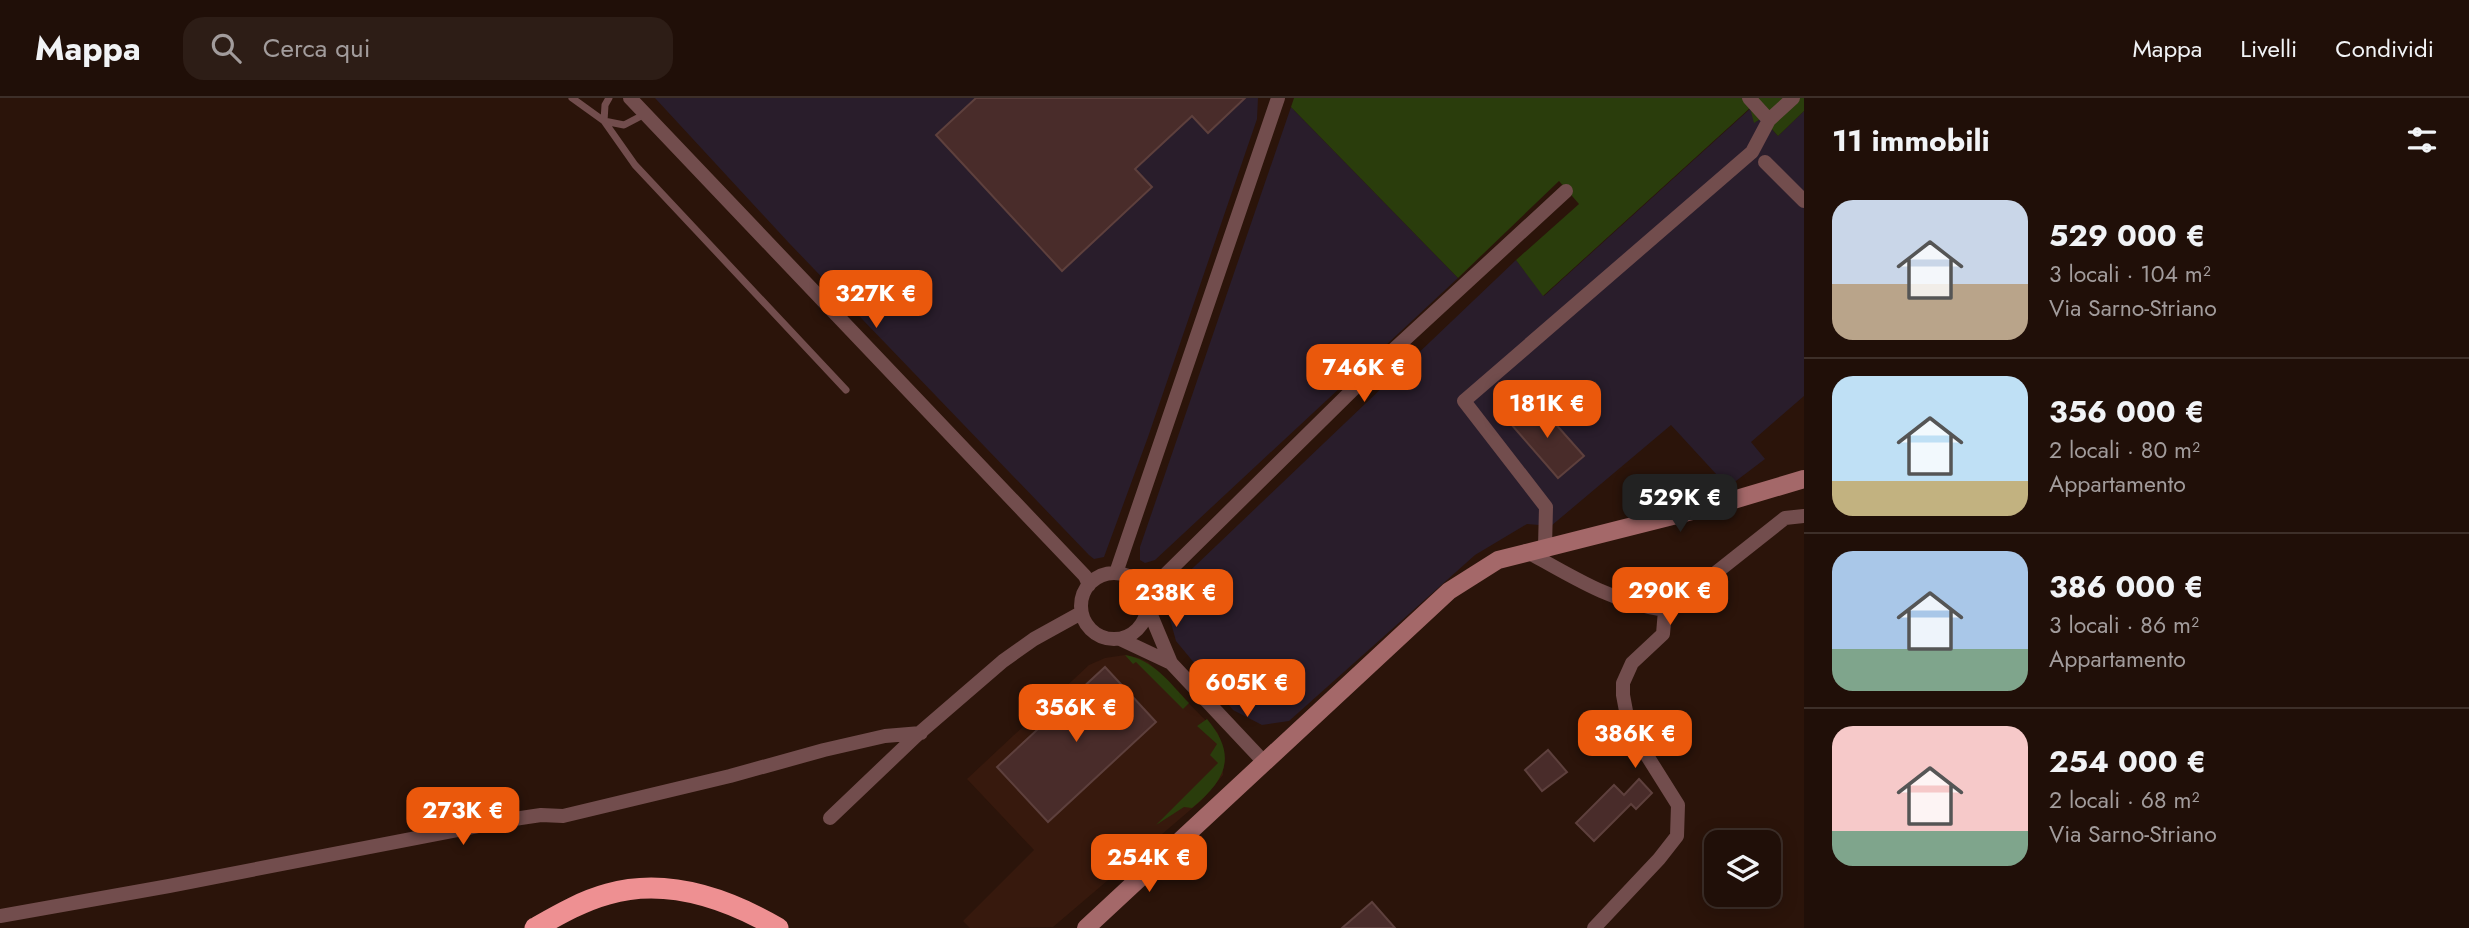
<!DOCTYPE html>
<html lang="it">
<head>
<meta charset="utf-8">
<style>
  :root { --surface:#200f08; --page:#2d1d16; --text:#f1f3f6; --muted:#a29c9c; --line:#3d2f29; --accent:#ea580c }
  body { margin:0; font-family:Jost,sans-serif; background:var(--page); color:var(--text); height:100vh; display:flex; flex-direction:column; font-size:26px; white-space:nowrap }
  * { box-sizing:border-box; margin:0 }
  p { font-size:23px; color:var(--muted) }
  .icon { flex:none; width:38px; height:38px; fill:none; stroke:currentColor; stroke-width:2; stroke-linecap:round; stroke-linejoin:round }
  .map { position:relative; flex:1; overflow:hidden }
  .details { display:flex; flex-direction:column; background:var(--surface); width:665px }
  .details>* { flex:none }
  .tools { position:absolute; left:1704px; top:732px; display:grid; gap:14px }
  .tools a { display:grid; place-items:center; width:77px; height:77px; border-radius:14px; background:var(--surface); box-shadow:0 4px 18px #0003,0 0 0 2px var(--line); font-size:35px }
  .price { position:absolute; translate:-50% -60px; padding:0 16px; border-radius:14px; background:var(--accent); color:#fff; font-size:23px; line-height:46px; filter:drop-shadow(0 2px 4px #0008) }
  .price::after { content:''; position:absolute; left:50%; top:42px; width:21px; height:16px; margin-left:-10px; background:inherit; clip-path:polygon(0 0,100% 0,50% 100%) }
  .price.active { background:#222; color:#fff }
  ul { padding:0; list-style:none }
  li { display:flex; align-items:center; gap:21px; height:175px; padding:0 28px }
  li+li { border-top:2px solid var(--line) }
  li span { display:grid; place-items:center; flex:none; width:196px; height:140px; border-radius:21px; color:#555 }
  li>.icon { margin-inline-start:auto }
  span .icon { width:84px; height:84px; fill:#fffc; stroke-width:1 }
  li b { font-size:30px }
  h2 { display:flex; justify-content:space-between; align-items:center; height:84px; padding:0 28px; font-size:30px }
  header { display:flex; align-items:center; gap:42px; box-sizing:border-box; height:98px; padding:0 35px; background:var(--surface); border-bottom:2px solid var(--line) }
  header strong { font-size:33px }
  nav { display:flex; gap:38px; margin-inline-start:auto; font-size:24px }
  .search { width:490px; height:63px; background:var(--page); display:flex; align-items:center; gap:18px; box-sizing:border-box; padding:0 24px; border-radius:21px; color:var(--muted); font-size:26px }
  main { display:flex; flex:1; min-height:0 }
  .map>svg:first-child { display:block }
</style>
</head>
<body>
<header>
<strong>Mappa</strong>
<div class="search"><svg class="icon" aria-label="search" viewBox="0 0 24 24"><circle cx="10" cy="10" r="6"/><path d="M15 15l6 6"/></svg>Cerca qui</div>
<nav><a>Mappa</a><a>Livelli</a><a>Condividi</a></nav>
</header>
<main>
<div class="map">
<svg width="1804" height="830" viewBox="0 0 1804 830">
  <rect width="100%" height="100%" fill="#2b140a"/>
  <path fill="#37190d" d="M1125 557 1139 560 1148 564 1218 635 1223 651V677L1202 702 1053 829 970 830 963 823 1034 752 967 681 1089 567 1105 560Z"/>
  <path fill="#291d2b" d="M655 0H1258L1257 21 1148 339 1104 459 1094 461 1089 457 789 145Z
    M1291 9 1458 180 1155 462 1145 465 1140 462V449Z
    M1751 10 1755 24 1762 20 1778 38 1804 13V298L1751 344 1765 361 1728 389 1671 327 1551 428 1527 426 1475 457 1289 623 1262 627 1233 612 1176 543 1168 514 1174 488 1516 162 1544 198Z"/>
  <path fill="#2a3d0c" d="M1294 0H1804V13L1778 38 1762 20 1754 25 1750 10 1543 198 1516 162 1579 106 1559 83 1458 180 1291 9Z
    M1125 557C1153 561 1170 585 1189 605L1183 611 1136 564 1133 566Z
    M1207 621C1238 658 1226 682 1192 710L1184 709 1156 727 1218 665 1210 657 1217 646 1197 628Z"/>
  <path fill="#492c2a" stroke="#5e403d" stroke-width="2" d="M976 0H1245L1208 35 1192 18 1135 71 1152 89 1062 173 936 37Z
    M1536 304 1584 358 1558 380 1511 326Z
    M1105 569 1156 624 1048 724 997 669Z
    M1548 652 1567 674 1542 693 1525 672Z
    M1639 681 1652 695 1636 711 1631 706 1594 743 1576 725 1614 687 1624 697Z
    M1372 804 1395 830H1342Z"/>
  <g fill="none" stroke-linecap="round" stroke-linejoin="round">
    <path stroke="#724d4d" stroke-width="7" d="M572 0 604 23 624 27 645 16
      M609 0 605 7 604 23 635 67 846 292"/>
    <path stroke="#724d4d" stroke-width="14" d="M630 0 1085 478 1089 487
      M1769 22 1793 0
      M1765 64 1804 103
      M1545 449 1546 409 1464 303 1752 54 1769 22 1749 0
      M1526 453C1571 478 1613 505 1665 512L1689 496 1785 420 1804 418
      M1081 508a33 33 0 1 1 66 0a33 33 0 1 1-66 0Z
      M1116 475 1278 0
      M1143 491 1165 477 1389 256 1566 93
      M1148 510 1171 565 1264 664
      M1120 541 1171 565
      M830 720 916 638 1003 563 1034 541 1081 515
      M0 818 169 788 514 721 541 717 563 718 730 678 824 652 885 638 921 635
      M1594 830 1659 761 1677 738 1678 707 1629 629 1623 597V585L1632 565 1663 536 1665 512"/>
    <path stroke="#a46869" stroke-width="18" d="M1086 830 1449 493 1498 462 1720 406 1804 381"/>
    <path stroke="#ee9092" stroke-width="21" d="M535 830C558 817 582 803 608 796 667 779 728 801 778 830"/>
  </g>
</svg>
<div class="tools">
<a><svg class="icon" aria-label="layers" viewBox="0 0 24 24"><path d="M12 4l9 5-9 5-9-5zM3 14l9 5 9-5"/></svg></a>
</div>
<b class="price" style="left:876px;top:232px">327K €</b>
<b class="price" style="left:1364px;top:306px">746K €</b>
<b class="price" style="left:1547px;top:342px">181K €</b>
<b class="price active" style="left:1680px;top:436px">529K €</b>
<b class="price" style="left:1670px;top:529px">290K €</b>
<b class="price" style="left:1176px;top:531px">238K €</b>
<b class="price" style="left:1247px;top:621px">605K €</b>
<b class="price" style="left:1076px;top:646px">356K €</b>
<b class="price" style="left:1635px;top:672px">386K €</b>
<b class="price" style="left:463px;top:749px">273K €</b>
<b class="price" style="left:1149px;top:796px">254K €</b>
</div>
<section class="details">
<h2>11 immobili<svg class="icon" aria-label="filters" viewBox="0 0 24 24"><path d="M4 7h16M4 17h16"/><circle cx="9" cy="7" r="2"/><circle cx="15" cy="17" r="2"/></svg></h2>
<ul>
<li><span style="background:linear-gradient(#c9d6e8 60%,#b9a48a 0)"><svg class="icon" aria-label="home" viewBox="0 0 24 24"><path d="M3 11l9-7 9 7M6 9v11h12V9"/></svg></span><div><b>529 000 €</b><p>3 locali · 104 m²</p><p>Via Sarno-Striano</p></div></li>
<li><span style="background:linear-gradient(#bfe0f5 75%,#c2b280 0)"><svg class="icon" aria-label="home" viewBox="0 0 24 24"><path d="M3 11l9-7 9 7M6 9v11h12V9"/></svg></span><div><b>356 000 €</b><p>2 locali · 80 m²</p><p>Appartamento</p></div></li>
<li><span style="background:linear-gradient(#a9c7e8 70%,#7fa58c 0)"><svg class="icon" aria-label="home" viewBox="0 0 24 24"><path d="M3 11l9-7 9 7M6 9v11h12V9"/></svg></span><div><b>386 000 €</b><p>3 locali · 86 m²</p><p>Appartamento</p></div></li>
<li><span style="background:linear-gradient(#f6c9c9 75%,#7fa58c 0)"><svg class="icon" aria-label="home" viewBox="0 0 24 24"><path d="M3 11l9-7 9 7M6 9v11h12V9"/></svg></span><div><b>254 000 €</b><p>2 locali · 68 m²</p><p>Via Sarno-Striano</p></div></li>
</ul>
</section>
</main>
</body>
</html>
